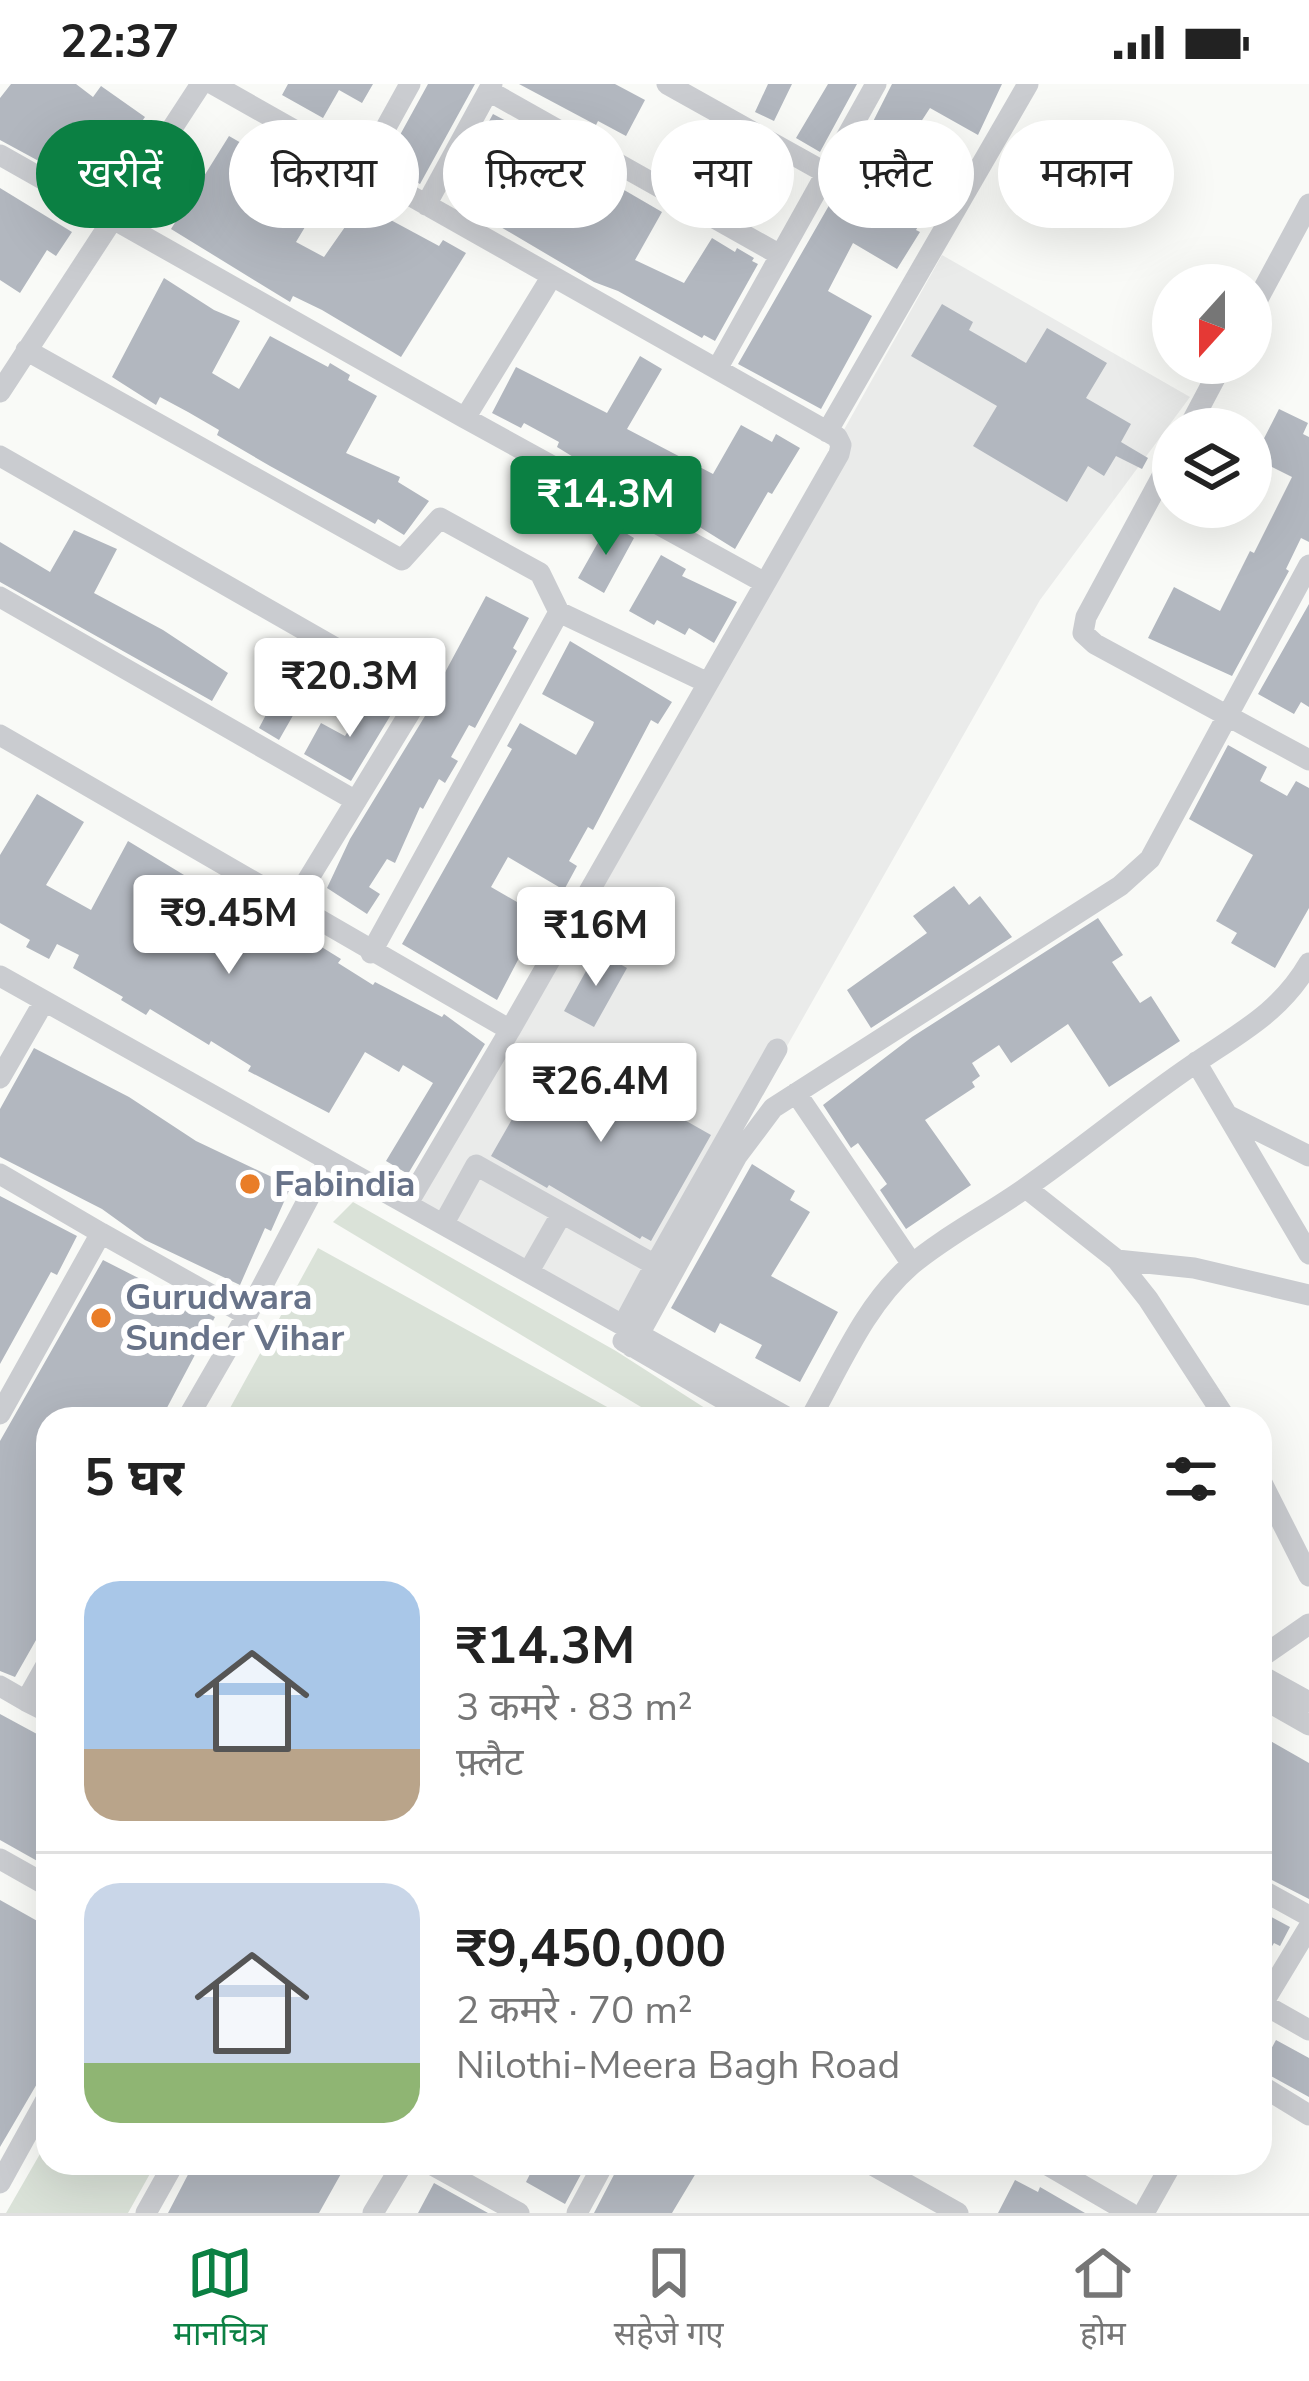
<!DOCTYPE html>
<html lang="hi">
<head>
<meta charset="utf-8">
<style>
  :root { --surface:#fff; --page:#f6f6f6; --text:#222; --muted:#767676; --line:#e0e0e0; --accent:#0b8043 }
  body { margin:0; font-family:"Nunito Sans","Noto Sans Devanagari",sans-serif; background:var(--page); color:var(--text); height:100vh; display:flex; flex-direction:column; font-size:45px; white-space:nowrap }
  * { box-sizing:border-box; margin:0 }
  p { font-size:39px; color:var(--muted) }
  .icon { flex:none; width:66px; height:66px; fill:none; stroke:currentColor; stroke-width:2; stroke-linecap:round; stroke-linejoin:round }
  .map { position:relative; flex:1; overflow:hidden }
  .side { position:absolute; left:36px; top:1323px; width:1236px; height:768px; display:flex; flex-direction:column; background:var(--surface); border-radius:36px; box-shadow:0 12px 48px #0002 }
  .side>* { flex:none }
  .hud { position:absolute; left:36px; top:36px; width:1239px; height:108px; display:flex; gap:24px }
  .needle { width:78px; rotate:201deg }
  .controls { position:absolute; left:1152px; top:180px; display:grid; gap:24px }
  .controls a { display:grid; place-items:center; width:120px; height:120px; border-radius:50%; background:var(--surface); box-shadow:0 12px 48px #0002; font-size:60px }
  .price { position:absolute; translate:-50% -102px; padding:0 27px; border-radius:12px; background:#fff; color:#222; font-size:39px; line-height:78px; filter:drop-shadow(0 3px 6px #0008) }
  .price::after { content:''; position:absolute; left:50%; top:72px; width:36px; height:27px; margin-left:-18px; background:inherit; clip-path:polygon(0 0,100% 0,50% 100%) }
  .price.selected { background:var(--accent); color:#fff }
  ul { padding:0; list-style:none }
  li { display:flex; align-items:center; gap:36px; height:300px; padding:0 48px }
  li+li { border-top:3px solid var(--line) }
  li span { display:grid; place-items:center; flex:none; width:336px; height:240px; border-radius:36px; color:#555 }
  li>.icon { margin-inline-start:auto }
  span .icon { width:144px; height:144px; fill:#fffc; stroke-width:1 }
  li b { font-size:51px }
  h2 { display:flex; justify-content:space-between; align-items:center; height:144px; padding:0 48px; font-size:51px }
  .chip { padding:0 42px; border-radius:54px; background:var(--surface); box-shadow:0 12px 48px #0002; font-size:42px; line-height:108px }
  .chip.selected { background:var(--accent); color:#fff }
  .status { display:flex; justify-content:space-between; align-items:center; height:84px; padding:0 60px; background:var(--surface); direction:ltr }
  .status svg { height:33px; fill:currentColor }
  .dock { display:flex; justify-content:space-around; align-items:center; height:168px; border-top:3px solid var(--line); background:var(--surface); font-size:33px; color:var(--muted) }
  .dock a { display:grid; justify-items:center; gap:6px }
  .dock .selected { color:var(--accent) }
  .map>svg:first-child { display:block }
</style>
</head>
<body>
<div class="status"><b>22:37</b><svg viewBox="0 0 49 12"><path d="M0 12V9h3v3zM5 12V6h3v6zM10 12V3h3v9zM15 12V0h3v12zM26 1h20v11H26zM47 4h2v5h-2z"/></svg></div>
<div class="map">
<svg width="1309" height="2129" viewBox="0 0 1309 2129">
  <rect width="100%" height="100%" fill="#f9faf7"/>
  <path fill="#eaebea" d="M942 171 1190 313 1040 516 736 1052 637 1240 413 1114Z"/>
  <path fill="#dae2d8" d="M353 1118 616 1267 722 1335H661L333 1138Z
    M318 1164 629 1335H224Z
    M48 2056V2079H156L128 2129H6Z"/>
  <path fill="#b2b7bf" d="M11 0H76L93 13 101 2 145 33 94 107 0 56V14Z
    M288 0H373L362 19 339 6 323 34 282 11Z
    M428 0H475L420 100 384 80Z
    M519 0H615L645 16 626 52 598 37 596 41Z
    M768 0H792L774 37 755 28Z
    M828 0H857L820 68 796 54Z
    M892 0H1002L978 51 930 24 915 47 912 45 899 71 946 99 933 117 916 146 920 148 897 185 853 159 828 207 872 232 821 325 738 280 843 97Z
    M493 30 552 61 550 64 599 92 602 88 615 95 621 99 619 103 662 128 635 176 684 199 712 154 735 168 737 164 754 174 752 177 758 180 715 257 704 251 702 254 618 207 594 198 448 112Z
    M229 52 326 108 296 158 324 173 361 120 439 162 443 156 466 169 401 273 322 226 293 212 290 218 171 145Z
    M0 104 72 148 56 172 47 166 20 209 0 196Z
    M164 194 214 226 240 237 212 289 239 305 270 252 328 283 330 279 350 291 348 296 377 312 346 369 400 393 398 398 429 417 404 451 378 435 375 440 270 382 217 351 219 346 188 328 160 313 156 321 112 293Z
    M942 220 973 238 969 246 1026 279 1047 244 1107 279 1086 314 1131 340 1121 358 1148 374 1142 385 1116 372 1104 392 1088 382 1067 418 973 362 997 322 911 272Z
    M640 272 662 285 627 345 713 390 741 341 772 358 776 350 800 364 772 410 768 408 735 465 656 416 654 421 630 408 557 363 559 358 524 339 521 344 492 329 516 283 607 329Z
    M1279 325 1308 339 1303 350 1309 353V458L1301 454 1286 485 1289 487 1232 592 1148 554 1174 503 1220 527 1250 467 1254 469 1292 393 1254 374Z
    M609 439 634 454 604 509 578 494Z
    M74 446 117 465 94 509 163 546 228 589 212 617 0 498V458L50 488Z
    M661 471 686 485 682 492 737 518 714 559 689 544 685 551 657 536 654 541 629 527Z
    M486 512 529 534 513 564 517 567 475 644 469 641 451 673 458 677 445 699 439 695 423 725 420 723 395 779 387 775 369 803 380 810 367 830 327 804 350 755 425 632 428 608 438 592 442 594Z
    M1309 520V623L1301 618 1294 630 1258 610Z
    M570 557 672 618 658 640 651 636 593 746 588 743 569 777 577 782 564 806 508 773 491 803 541 832 497 916 402 860 512 665 507 662 520 639 576 671 593 641 594 638 542 610Z
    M298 570 320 584 279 656 259 644Z
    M371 610 395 624 351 697 304 670 321 639 345 652Z
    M1228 661 1267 683 1260 697 1287 712 1296 697 1309 704V824L1275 884 1231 859 1237 849 1216 837 1253 771 1189 735Z
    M37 710 84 738 46 801 91 826 128 757 217 811 215 815 254 840 259 832 293 853 318 865 320 862 341 875 338 879 373 901 375 898 442 933 444 930 485 960 408 1090 386 1077 433 999 403 981 399 988 365 968 329 1029 248 987 251 982 211 957 209 961 150 925 146 931 121 916 123 913 73 884 79 871 57 860 49 875 26 863 30 856 0 839V771Z
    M954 802 969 821 980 812 1012 853 871 944 847 906 927 849 913 832Z
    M1098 834 1123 871 1112 878 1140 919 1151 912 1180 957 1109 1003 1068 940 1011 979 999 961 972 979 980 992 972 998 975 1003 925 1036 971 1101 906 1145 880 1106 887 1100 858 1059 851 1064 823 1021 912 953Z
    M597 867 627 884 594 943 564 927Z
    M554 962 711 1051 651 1157 642 1152 640 1155 549 1101 547 1104 491 1072Z
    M34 964 129 1013 196 1057 291 1102 271 1147 265 1144 240 1201 145 1156 102 1125 0 1073V1025Z
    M752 1080 795 1107 790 1116 810 1128 771 1192 838 1228 800 1298 755 1274 762 1261 720 1239 715 1249 671 1224Z
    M0 1112 77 1152 57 1191 51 1188 0 1280Z
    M103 1176 215 1233 161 1335H48V1535L15 1593 0 1587V1357Z
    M0 1630 48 1656V1783L0 1756Z
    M1260 1651 1309 1679V1815L1260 1790Z
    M0 1816 48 1843V1981L0 2063Z
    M1260 1827 1290 1843 1280 1862 1274 1859 1260 1882Z
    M1276 1956 1309 1974V2013L1260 1986V1962L1270 1967Z
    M194 2079H347L319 2129H168Z
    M510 2079H587L565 2120 526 2098 530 2090Z
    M633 2079H702L672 2129H594L618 2083 627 2088Z
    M1015 2096 1038 2108 1040 2103 1085 2129H998Z
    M434 2099 488 2129H418Z"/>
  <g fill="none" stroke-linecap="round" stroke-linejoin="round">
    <path stroke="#caccd0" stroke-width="21" d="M667 0 826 89
      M489 7 780 171
      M0 71 465 334
      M363 85 410 0
      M426 121 492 0
      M552 192 465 334 765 499
      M1251 228 1309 120
      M26 266 402 476 440 434 540 489 559 528 708 599
      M717 285 876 0
      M0 308 201 0
      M1188 345 1223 279
      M827 348 1028 0
      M0 372 411 607 415 615 412 625 293 820
      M1173 372 1086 533 1083 549 1095 560 1309 676
      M0 513 356 717
      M0 651 510 946 839 370 841 361 837 353 213 0
      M371 869 559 528
      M0 892 790 1335
      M1196 978 1309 1170
      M0 994 38 928
      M796 1009 912 1180
      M1229 1032 1309 1072
      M0 1090 101 1149 0 1330
      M1026 1104 1117 1176 1148 1215 1226 1335
      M408 1119 510 946
      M444 1139 476 1081 655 1181 623 1241
      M101 1149 247 1231 324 1085
      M1117 1176 1194 1184 1309 1211
      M655 1181 777 965
      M529 1187 562 1129
      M623 1257 757 1335
      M632 1263 737 1072 773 1024 1120 802 1150 775 1309 481
      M187 1335 247 1231
      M810 1335C839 1284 865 1221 910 1182 944 1153 987 1131 1024 1105 1082 1065 1135 1020 1194 980 1239 949 1280 929 1309 879
      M1260 1395 1309 1492
      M1260 1574 1309 1540
      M1260 1591 1309 1618
      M0 1602 26 1617 48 1578
      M1260 1613 1309 1641
      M26 1617 48 1628
      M0 1775 48 1802
      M1260 1805 1309 1832
      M1263 1920 1309 1946
      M1260 1924 1309 1843
      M1260 2001 1309 2031
      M429 2079 519 2129
      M869 2079 958 2129
      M1044 2079 1130 2129
      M0 2099 48 2012
      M146 2129 174 2079
      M373 2129 403 2079
      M577 2129 604 2079
      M1144 2129 1172 2079"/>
  </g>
  <g fill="#e97d28" stroke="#fff" stroke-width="4.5">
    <circle cx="250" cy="1100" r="12"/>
    <circle cx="101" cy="1234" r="12"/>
  </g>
  <g text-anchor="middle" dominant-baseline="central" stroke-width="12" stroke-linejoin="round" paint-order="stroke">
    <g font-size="36" font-weight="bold" fill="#687389" stroke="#fff" text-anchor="start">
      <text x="274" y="1100">Fabindia</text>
      <text x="125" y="1213">Gurudwara<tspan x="125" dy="41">Sunder Vihar</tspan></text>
    </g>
  </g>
</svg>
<div class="controls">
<a><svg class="needle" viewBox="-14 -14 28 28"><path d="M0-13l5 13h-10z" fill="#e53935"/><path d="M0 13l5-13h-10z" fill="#767676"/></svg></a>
<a><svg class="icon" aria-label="layers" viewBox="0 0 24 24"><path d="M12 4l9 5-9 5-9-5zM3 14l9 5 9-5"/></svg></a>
</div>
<b class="price selected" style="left:606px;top:474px">₹14.3M</b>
<b class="price" style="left:350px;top:656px">₹20.3M</b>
<b class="price" style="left:229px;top:893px">₹9.45M</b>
<b class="price" style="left:596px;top:905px">₹16M</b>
<b class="price" style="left:601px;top:1061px">₹26.4M</b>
<div class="hud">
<a class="chip selected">खरीदें</a>
<a class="chip">किराया</a>
<a class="chip">फ़िल्टर</a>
<a class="chip">नया</a>
<a class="chip">फ़्लैट</a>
<a class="chip">मकान</a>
</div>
<section class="side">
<h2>5 घर<svg class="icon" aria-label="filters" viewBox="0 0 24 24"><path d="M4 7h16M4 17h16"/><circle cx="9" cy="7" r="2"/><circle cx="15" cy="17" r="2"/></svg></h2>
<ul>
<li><span style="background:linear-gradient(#a9c7e8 70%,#b9a48a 0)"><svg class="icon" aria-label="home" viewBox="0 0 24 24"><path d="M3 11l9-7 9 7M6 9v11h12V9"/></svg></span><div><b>₹14.3M</b><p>3 कमरे · 83 m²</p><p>फ़्लैट</p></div></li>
<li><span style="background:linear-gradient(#c9d6e8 75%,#8fb573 0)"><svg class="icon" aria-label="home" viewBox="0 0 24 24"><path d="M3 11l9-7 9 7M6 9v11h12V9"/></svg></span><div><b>₹9,450,000</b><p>2 कमरे · 70 m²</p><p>Nilothi-Meera Bagh Road</p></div></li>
</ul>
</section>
</div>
<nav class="dock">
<a class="selected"><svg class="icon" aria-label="map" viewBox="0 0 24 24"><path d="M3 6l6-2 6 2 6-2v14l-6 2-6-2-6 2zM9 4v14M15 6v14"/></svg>मानचित्र</a>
<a><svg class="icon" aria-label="saved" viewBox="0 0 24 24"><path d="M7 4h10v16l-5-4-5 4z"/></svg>सहेजे गए</a>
<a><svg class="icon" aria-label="home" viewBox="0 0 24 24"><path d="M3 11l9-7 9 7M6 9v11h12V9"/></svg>होम</a>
</nav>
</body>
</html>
